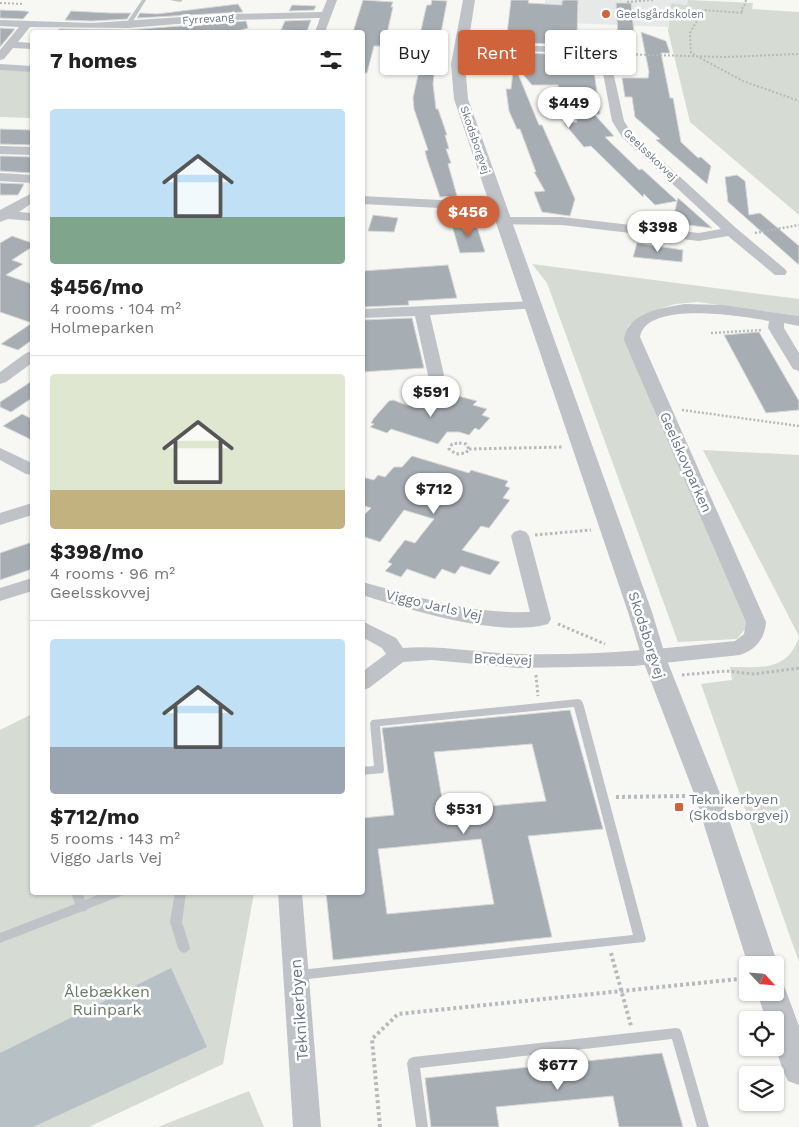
<!DOCTYPE html>
<html lang="en">
<head>
<meta charset="utf-8">
<style>
  :root { --surface:#fff; --page:#f2f2f2; --text:#222; --muted:#767676; --line:#e0e0e0; --accent:#cf643c }
  body { margin:0; font-family:"Work Sans",sans-serif; background:var(--page); color:var(--text); height:100vh; display:flex; flex-direction:column; font-size:19px; white-space:nowrap }
  * { box-sizing:border-box; margin:0 }
  p { font-size:16px; color:var(--muted) }
  .icon { flex:none; width:28px; height:28px; fill:none; stroke:currentColor; stroke-width:2; stroke-linecap:round; stroke-linejoin:round }
  .map { position:relative; flex:1; overflow:hidden }
  .sheet { position:absolute; left:30px; top:30px; width:335px; height:865px; display:flex; flex-direction:column; background:var(--surface); border-radius:5px; box-shadow:0 1px 4px #0004 }
  .sheet>* { flex:none }
  .top-card { position:absolute; left:380px; top:30px; width:344px; height:45px; display:flex; gap:10px }
  .needle { width:32px; rotate:116deg }
  .buttons { position:absolute; left:739px; top:956px; display:grid; gap:10px }
  .buttons a { display:grid; place-items:center; width:45px; height:45px; border-radius:5px; background:var(--surface); box-shadow:0 1px 4px #0004; font-size:25px }
  .price { position:absolute; translate:-50% -42px; padding:0 11px; border-radius:18px; background:#fff; color:#222; font-size:16px; line-height:32px; filter:drop-shadow(0 1px 2px #0008) }
  .price::after { content:''; position:absolute; left:50%; top:30px; width:15px; height:11px; margin-left:-8px; background:inherit; clip-path:polygon(0 0,100% 0,50% 100%) }
  .price.current { background:var(--accent); color:#fff }
  ul { padding:0; list-style:none }
  li { display:grid; align-content:center; gap:10px; height:265px; padding:0 20px }
  li+li { border-top:1px solid var(--line) }
  li span { display:grid; place-items:center; height:155px; border-radius:5px; color:#555 }
  li>.icon { margin-inline-start:auto }
  span .icon { width:90px; height:90px; fill:#fffc; stroke-width:1 }
  li b { font-size:21px }
  h2 { display:flex; justify-content:space-between; align-items:center; height:60px; padding:0 20px; font-size:21px }
  .pill { padding:0 18px; border-radius:5px; background:var(--surface); box-shadow:0 1px 4px #0004; font-size:18px; line-height:45px }
  .pill.current { background:var(--accent); color:#fff }
  .map>svg:first-child { display:block }
</style>
</head>
<body>
<div class="map">
<svg width="799" height="1127" viewBox="0 0 799 1127">
  <rect width="100%" height="100%" fill="#f7f7f4"/>
  <path fill="#e7e9e8" d="M545 0H688V5L671 3 668 27 543 22Z"/>
  <path fill="#d6dbd4" d="M688 0 753 3 752 9 799 12V215L690 122 668 31 671 3 687 5Z
    M0 70 32 71V118L0 117Z
    M532 264 799 299V316L698 302 675 304 642 315 628 326 626 338 748 625 737 639 678 642 547 283Z
    M703 450 799 455V636L790 619Z
    M799 637V962L701 684 732 680 730 667C761 667 787 672 799 637Z
    M32 714V892L254 893 223 1064 89 1127H0V730Z
    M249 1091 264 1127H158Z"/>
  <path fill="#b7c1c5" d="M171 968 207 1047 33 1127H0V1053Z"/>
  <path fill="#a6adb3" stroke="#d8d8d7" fill-rule="evenodd" d="M363 0 393 2 391 7H393L384 46H374L367 73H362L364 32H353Z
    M432 0 447 1 435 65 433 84 436 109H438L447 135H445L449 149H446L451 163 448 164 457 196 440 197 427 159 425 151 428 150 414 109 413 98 422 57H418L423 33 421 30 426 8 427 5H431Z
    M511 0H529L528 3 562 5V1L564 0H578L577 36H590L591 46 506 42Z
    M616 3H631L635 43 618 36Z
    M238 4 243 12 137 18 140 13 157 14Z
    M292 5 316 6 314 10 289 11Z
    M0 10 25 11 29 12 23 19 0 18Z
    M71 11 110 13H131L127 19 92 21 65 20Z
    M311 20 307 31 281 30 285 21Z
    M246 21 248 28 234 32H56L59 29 128 30Z
    M0 28 15 29 0 47Z
    M641 32 666 41 670 53H661L670 98H673L681 142 698 158 701 157 711 166 707 184 656 140 660 139 635 117 632 97H625L622 78H648L649 72Z
    M515 52 592 57 600 114H594L614 136 605 137 639 170 642 169 677 201 655 205 644 194 643 197 591 146 584 147 564 123 577 122 574 95 559 93 558 85H532L514 64 539 125H542L575 199 570 216 542 212 534 192 545 191 534 172H536L520 129H517L509 111 506 89H511Z
    M0 129 32 130V145L0 144Z
    M0 156 32 157V173L0 171Z
    M737 175 745 181 749 215 760 213 799 246V265L728 202 725 177Z
    M0 183 24 184 18 195H0Z
    M678 198 712 228 672 223Z
    M373 215 398 218 394 232 368 231Z
    M451 222 476 224 485 252 460 253Z
    M12 236 32 243V247L12 260 23 264 6 275 32 284V340L18 350 1 344 32 323 0 312V243Z
    M637 243 683 250 682 262 633 257Z
    M448 265 457 298 408 301 409 305 362 307V271Z
    M412 318 424 368 362 372V320Z
    M759 332 799 401V410L766 413 724 335Z
    M32 381V398L11 412 0 407V402Z
    M449 396 456 399 458 396 477 401 473 405 487 409 482 415 490 418 479 430 475 428 469 435 459 432H447L438 444 391 429 387 433 370 427 374 424 371 423 374 418 389 401 393 400 409 406 420 399 426 401 429 398 436 400 439 397 446 399Z
    M22 414 32 419V440L3 426Z
    M412 456 469 473 471 470 508 481 505 486 510 488 503 498 510 500 489 528 481 526 462 550 500 562 490 575 461 566 455 574 442 569 435 579 407 569 401 577 385 571 392 564 388 562 405 540 415 543 434 519 404 510 380 542 362 536V517L371 508 362 505V477L374 480 378 475 385 477 394 467H402Z
    M32 542V569L0 580V553Z
    M570 710 603 829 528 836 552 937 333 960 326 892H362V818L394 815 382 728ZM532 744 546 801 444 810 434 752ZM481 839 494 904 387 914 378 849Z
    M662 1053 683 1127H619L613 1096 496 1107 499 1127H431L425 1078Z"/>
  <g fill="none" stroke-linecap="round" stroke-linejoin="round">
    <path stroke="#b7babc" stroke-width="2" stroke-dasharray="2 2" stroke-linecap="butt" d="M746 0 744 7 741 9 743 13 703 10 690 33 691 53 743 81 799 101
      M627 2 654 0
      M0 3 24 4
      M616 54 725 57 799 54"/>
    <path stroke="#b7babc" stroke-width="2.5" stroke-dasharray="2 2" stroke-linecap="butt" d="M755 233 799 225
      M711 333 762 330
      M682 410 799 426"/>
    <path stroke="#b7babc" stroke-width="3" stroke-dasharray="2.5 2.5" stroke-linecap="butt" d="M459 443 466 444 469 449 466 453 456 454 449 449 452 444Z
      M469 449 564 447
      M535 535 591 530
      M558 624 605 644
      M536 675 538 696
      M682 675 726 671 755 674 799 668"/>
    <path stroke="#b7babc" stroke-width="4" stroke-dasharray="3 3" stroke-linecap="butt" d="M616 797 687 796
      M611 953 631 1026
      M380 1127 372 1039 398 1014 748 978"/>
    <path fill="#bfc2c6" fill-rule="evenodd" d="M142 0H146L130 26H126L125 25Z
      M170 0H182V1L180 2Z
      M578 699 581 700 583 703 646 939 644 942 299 980 295 979 293 975 295 971 299 970 633 935 574 707 380 726 384 770 383 773 362 775V767L374 766 370 723 372 720Z
      M71 892H82L85 900 105 892H124L123 895 87 909 86 911 80 912 0 943V933L75 904Z
      M175 892H186L182 922 190 948 188 951 184 953 180 951 178 948 170 922Z
      M676 1028 680 1029 682 1033 709 1127H697L672 1039 420 1068 428 1127H416L407 1063 409 1059 413 1057Z"/>
    <path fill="#bfc2c6" fill-rule="evenodd" d="M327 0H337L325 32H315L320 18 227 20 128 28 30 27 18 42 32 43V49L13 48 4 59 0 60V50L19 27 0 26V20L92 23 227 14 322 12Z
      M461 43 591 48 609 53 624 121 631 132 736 228 785 269 787 272 785 275H775L728 236 699 241 562 225 498 224 496 221 498 218 503 217H562L699 233 721 229 622 137 612 121 600 57 590 54 457 48 455 46 457 44Z
      M0 64 32 66V72L0 70Z
      M0 146 32 147V155L0 154Z
      M0 173 32 175V183L0 181Z
      M32 193V203L19 212 32 213V221L8 219 0 222V210Z
      M362 196 498 203 505 207 498 211 362 204Z
      M532 301 537 302 539 305 537 308 430 315 444 375 442 378H430L428 375 415 316 362 318V309Z
      M685 304 723 305 799 316V326L784 323V328L799 353V371L793 369 768 328 769 321C743 316 646 300 640 337L766 622C765 638 756 650 740 655L634 666 517 668 432 660 403 662 369 688 362 690V672L386 654 382 648 362 637V621L396 638 403 648C442 645 479 653 518 654 591 656 663 649 735 641L744 634 746 622 624 340C627 312 662 308 685 304Z
      M32 351V363L6 382 0 384V372L26 353Z
      M0 448 32 463V475L26 474 0 460Z
      M32 503V515L0 525V513Z
      M520 530 526 532 529 536 551 619 548 624C499 638 411 610 362 595V582C418 597 471 614 530 612L511 536 514 532Z
      M32 578V591L0 601V588Z
      M278 892H302L321 1127H293Z"/>
    <path fill="#bfc2c6" fill-rule="evenodd" d="M463 0H475L465 64 468 99 652 612 666 658 721 796 778 965 775 971V965H748L695 796 642 658 628 612 454 99 451 64Z
      M775 980 783 983 799 1026V1085L788 1081C777 1058 775 1045 775 1020H766L757 992H775Z"/>
  </g>
  <g fill="#cf643c" stroke="#fff" stroke-width="2">
    <circle cx="606" cy="14" r="5"/>
    <rect x="674" y="802" width="10" height="10" rx="2.5"/>
  </g>
  <g text-anchor="middle" dominant-baseline="central" stroke-width="5" stroke-linejoin="round" paint-order="stroke">
    <g font-size="11" fill="#697682" stroke="#fff" text-anchor="start">
      <text x="616" y="14">Geelsgårdskolen</text>
    </g>
    <g font-size="11" fill="#697682" stroke="#fff">
      <text transform="translate(208 19) rotate(-4)">Fyrrevang</text>
      <text transform="translate(475 140) rotate(71)">Skodsborgvej</text>
      <text transform="translate(650 155) rotate(44)">Geelsskovvej</text>
    </g>
    <g font-size="14" fill="#697682" stroke="#fff">
      <text transform="translate(686 462) rotate(66)">Geelskovparken</text>
      <text transform="translate(434 605) rotate(13)">Viggo Jarls Vej</text>
      <text transform="translate(647 635) rotate(72)">Skodsborgvej</text>
      <text transform="translate(503 659) rotate(2)">Bredevej</text>
    </g>
    <g font-size="14" fill="#697682" stroke="#fff" text-anchor="start">
      <text x="689" y="799">Teknikerbyen<tspan x="689" dy="16">(Skodsborgvej)</tspan></text>
    </g>
    <g font-size="16" fill="#6a7a67" stroke="#fff">
      <text x="107" y="991">Ålebækken<tspan x="107" dy="18">Ruinpark</tspan></text>
    </g>
    <g font-size="16" fill="#697682" stroke="#fff">
      <text transform="translate(299 1010) rotate(-94)">Teknikerbyen</text>
    </g>
  </g>
</svg>
<div class="buttons">
<a><svg class="needle" viewBox="-14 -14 28 28"><path d="M0-13l5 13h-10z" fill="#e53935"/><path d="M0 13l5-13h-10z" fill="#767676"/></svg></a>
<a><svg class="icon" aria-label="locate" viewBox="0 0 24 24"><circle cx="12" cy="12" r="6"/><path d="M12 2v4M12 18v4M2 12h4M18 12h4"/></svg></a>
<a><svg class="icon" aria-label="layers" viewBox="0 0 24 24"><path d="M12 4l9 5-9 5-9-5zM3 14l9 5 9-5"/></svg></a>
</div>
<b class="price" style="left:569px;top:129px">$449</b>
<b class="price current" style="left:468px;top:238px">$456</b>
<b class="price" style="left:658px;top:253px">$398</b>
<b class="price" style="left:431px;top:418px">$591</b>
<b class="price" style="left:434px;top:515px">$712</b>
<b class="price" style="left:464px;top:835px">$531</b>
<b class="price" style="left:558px;top:1091px">$677</b>
<div class="top-card">
<a class="pill">Buy</a>
<a class="pill current">Rent</a>
<a class="pill">Filters</a>
</div>
<section class="sheet">
<h2>7 homes<svg class="icon" aria-label="filters" viewBox="0 0 24 24"><path d="M4 7h16M4 17h16"/><circle cx="9" cy="7" r="2"/><circle cx="15" cy="17" r="2"/></svg></h2>
<ul>
<li><span style="background:linear-gradient(#bfe0f5 70%,#7fa58c 0)"><svg class="icon" aria-label="home" viewBox="0 0 24 24"><path d="M3 11l9-7 9 7M6 9v11h12V9"/></svg></span><div><b>$456/mo</b><p>4 rooms · 104 m²</p><p>Holmeparken</p></div></li>
<li><span style="background:linear-gradient(#dfe7d0 75%,#c2b280 0)"><svg class="icon" aria-label="home" viewBox="0 0 24 24"><path d="M3 11l9-7 9 7M6 9v11h12V9"/></svg></span><div><b>$398/mo</b><p>4 rooms · 96 m²</p><p>Geelsskovvej</p></div></li>
<li><span style="background:linear-gradient(#bfe0f5 70%,#9aa5b1 0)"><svg class="icon" aria-label="home" viewBox="0 0 24 24"><path d="M3 11l9-7 9 7M6 9v11h12V9"/></svg></span><div><b>$712/mo</b><p>5 rooms · 143 m²</p><p>Viggo Jarls Vej</p></div></li>
</ul>
</section>
</div>
</body>
</html>
